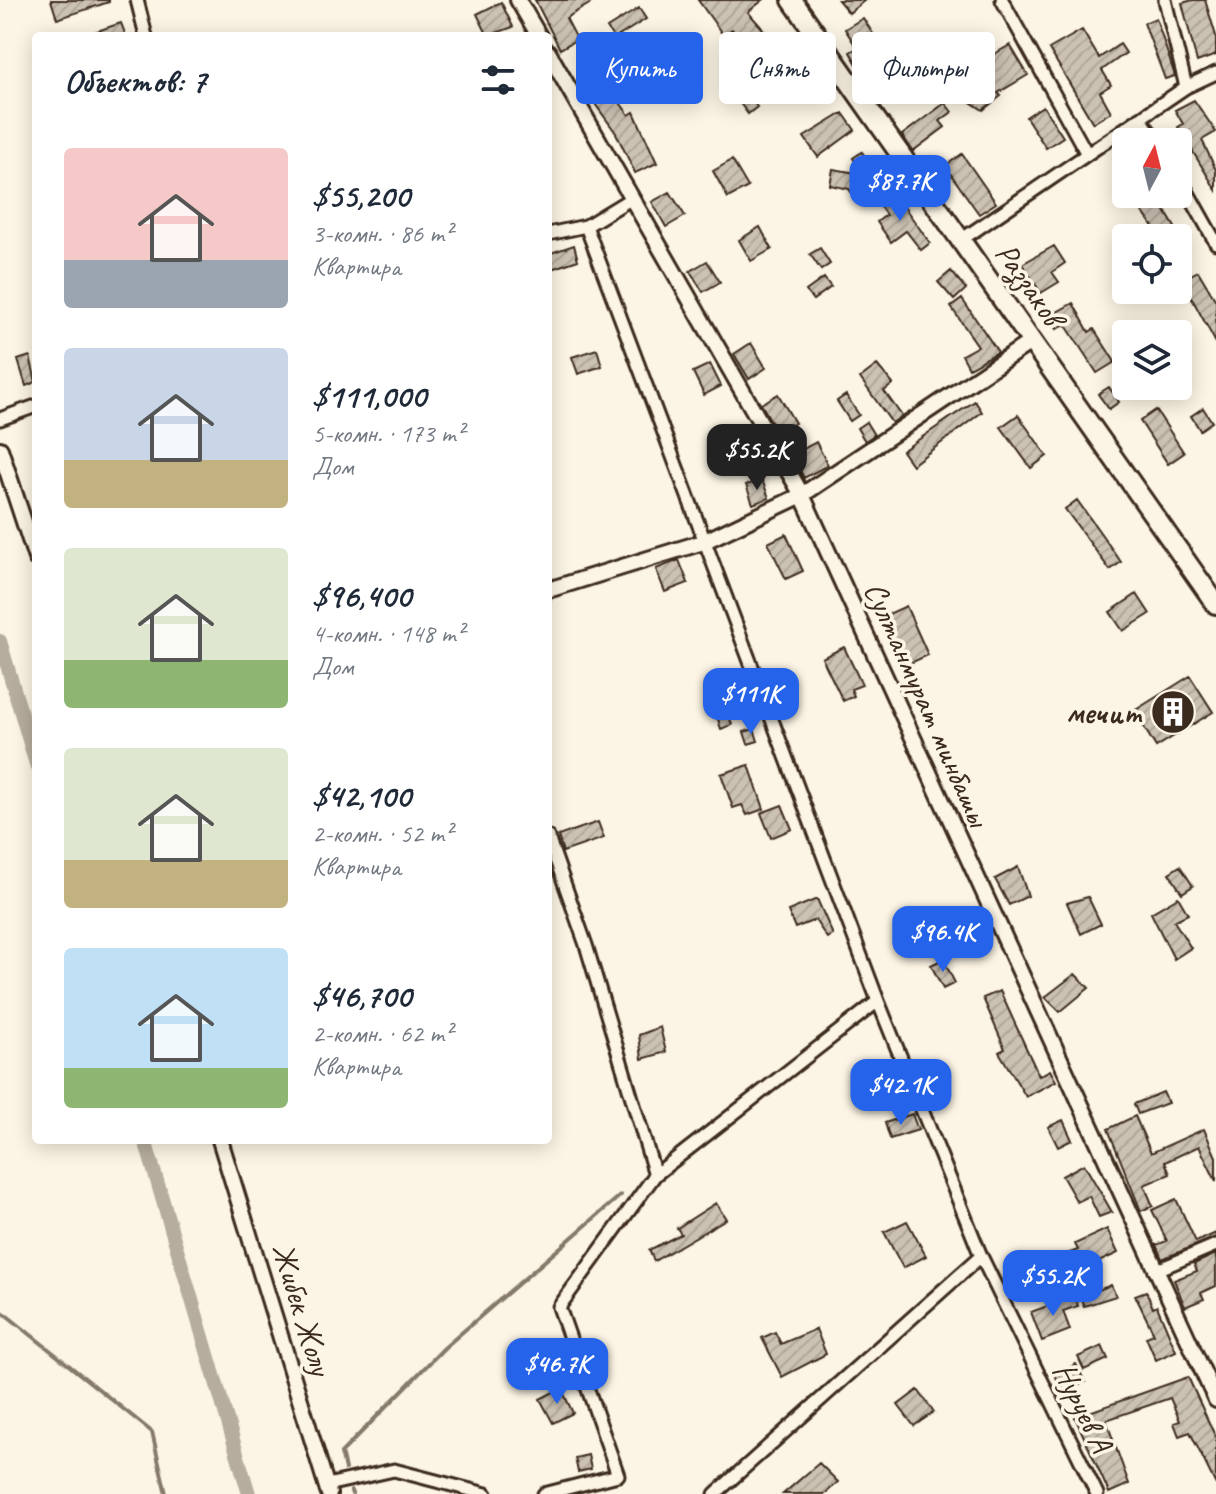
<!DOCTYPE html>
<html lang="ru">
<head>
<meta charset="utf-8">
<style>
  :root { --surface:#fff; --page:#f2f2f3; --text:#1f2937; --muted:#747a83; --accent:#2563eb }
  body { margin:0; font-family:Caveat,sans-serif; background:var(--page); color:var(--text); height:100vh; display:flex; flex-direction:column; font-size:30px; white-space:nowrap }
  * { box-sizing:border-box; margin:0 }
  p { font-size:26px; color:var(--muted) }
  .icon { flex:none; width:44px; height:44px; fill:none; stroke:currentColor; stroke-width:2; stroke-linecap:round; stroke-linejoin:round }
  .map { position:relative; flex:1; overflow:hidden }
  .panel { position:absolute; left:32px; top:32px; width:520px; height:1112px; display:flex; flex-direction:column; background:var(--surface); border-radius:8px; box-shadow:0 4px 20px #0003 }
  .panel>* { flex:none }
  .guide { position:absolute; left:576px; top:32px; width:520px; height:72px; display:flex; gap:16px }
  .needle { width:52px; rotate:7deg }
  .tools { position:absolute; left:1112px; top:128px; display:grid; gap:16px }
  .tools a { display:grid; place-items:center; width:80px; height:80px; border-radius:8px; background:var(--surface); box-shadow:0 4px 20px #0003; font-size:40px }
  .price { position:absolute; translate:-50% -68px; padding:0 18px; border-radius:16px; background:var(--accent); color:#fff; font-size:26px; line-height:52px; filter:drop-shadow(0 2px 4px #0008) }
  .price::after { content:''; position:absolute; left:50%; top:48px; width:24px; height:18px; margin-left:-12px; background:inherit; clip-path:polygon(0 0,100% 0,50% 100%) }
  .price.active { background:#222; color:#fff }
  ul { padding:0; list-style:none }
  li { display:flex; align-items:center; gap:24px; height:200px; padding:0 32px }
  li span { display:grid; place-items:center; flex:none; width:224px; height:160px; border-radius:8px; color:#555 }
  li>.icon { margin-inline-start:auto }
  span .icon { width:96px; height:96px; fill:#fffc; stroke-width:1 }
  li b { font-size:34px }
  h2 { display:flex; justify-content:space-between; align-items:center; height:96px; padding:0 32px; font-size:34px }
  .tag { padding:0 28px; border-radius:8px; background:var(--surface); box-shadow:0 4px 20px #0003; font-size:28px; line-height:72px }
  .tag.active { background:var(--accent); color:#fff }
  .map>svg:first-child { display:block }
</style>
</head>
<body>
<div class="map">
<svg width="1216" height="1494" viewBox="0 0 1216 1494">
  <defs>
    <pattern id="building-hatch" width="6" height="6" patternUnits="userSpaceOnUse" patternTransform="scale(2)"><rect width="6" height="6" fill="#ccc2b3"/><path d="M-1 1l2-2M0 6l6-6M5 7l2-2" fill="none" stroke="#b0a79a"/></pattern>
  </defs>
  <rect width="100%" height="100%" fill="#fcf5e5"/>
  <filter id="ink" filterUnits="userSpaceOnUse"><feTurbulence type="fractalNoise" baseFrequency=".0125" numOctaves="2"/><feDisplacementMap in="SourceGraphic" scale="16" xChannelSelector="R" yChannelSelector="G"/><feConvolveMatrix kernelMatrix="1 2 1 2 8 2 1 2 1" color-interpolation-filters="sRGB"/></filter>
  <g filter="url(#ink)">
    <g fill="none" stroke-linecap="round" stroke-linejoin="round">
      <path stroke="#85796b" stroke-width="4" d="M0 1310 152 1432 166 1494
        M345 1469 341 1453 444 1348 621 1195
        M351 1491 352 1494"/>
      <path stroke="#b7ad9e" stroke-width="14" d="M0 641 36 764
        M145 1140 249 1494"/>
    </g>
    <path fill="url(#building-hatch)" stroke="#3b2a1e" stroke-width="2" d="M51 0H109V2L57 19Z
      M535 0H596L566 18 577 39 560 49Z
      M698 0H763L748 12 769 36 763 41 779 65 786 59 801 77 782 93 732 29 723 35Z
      M838 0H865L849 13Z
      M1193 0H1205L1216 36V55L1197 62 1182 3Z
      M501 2 513 27 488 36 477 14Z
      M639 8 646 19 614 39 607 28Z
      M863 18 882 48 857 64 850 52 857 48 845 29Z
      M1156 18 1175 76 1165 79 1144 23Z
      M121 23 126 36H89L88 34Z
      M1082 30 1099 58 1120 44 1126 53 1102 70 1111 85 1100 92 1111 112 1093 123 1049 49Z
      M1010 45 1028 75 998 93 1001 96 983 110 969 101 973 96 962 90 967 79 994 62 991 56Z
      M605 82 629 115 634 112 657 163 635 173 616 133 588 94Z
      M744 88 757 107 748 114 734 95Z
      M1194 100 1216 132 1202 140 1216 170V190L1178 127 1183 124 1175 110Z
      M945 103 952 112 940 121 945 127 913 151 902 135Z
      M1043 106 1063 137 1046 148 1026 117Z
      M843 113 855 130 818 157 804 137Z
      M862 152 870 164 861 170 853 158Z
      M962 154 996 203 979 214 945 166Z
      M1126 154V188L1124 189 1114 158Z
      M732 160 748 187 728 198 713 171Z
      M833 169 862 174 870 185 854 196 849 189 830 185Z
      M670 192 685 216 666 227 652 202Z
      M891 195 899 206 902 204 930 243 921 250 906 231 891 242 877 222 886 215 878 204Z
      M1159 201 1176 229 1161 238 1142 211Z
      M760 227 772 249 751 261 739 240Z
      M574 245 578 260 548 270V254Z
      M1054 246 1065 263 1052 272 1059 282 1041 293 1022 264Z
      M820 248 830 264 821 270 810 254Z
      M707 261 720 282 703 292 690 271Z
      M951 271 966 289 954 300 938 282Z
      M1198 271 1216 301V343L1182 280Z
      M824 278 831 287 813 300 806 291Z
      M962 299 998 352 969 368 962 355 978 346 951 307Z
      M1073 303 1089 332 1094 329 1115 362 1097 373 1065 324 1057 329 1050 316Z
      M751 343 766 368 749 379 734 354Z
      M597 349 602 366 578 374 572 357Z
      M30 356 36 382 26 386 18 360Z
      M710 364 721 386 704 395 693 372Z
      M877 365 893 384 884 391 902 416 892 423 860 378Z
      M1109 387 1119 402 1109 409 1098 394Z
      M778 394 795 423 778 433 761 404Z
      M846 395 859 415 850 421 837 401Z
      M975 401 982 412 912 465 902 451Z
      M1203 408 1212 422 1200 430 1191 416Z
      M1156 410 1184 453 1168 464 1140 421Z
      M1018 415 1047 456 1031 468 1001 427Z
      M866 422 874 435 865 441 857 428Z
      M816 442 828 465 804 478 792 455Z
      M762 480 769 498 753 504 746 485Z
      M1077 500 1121 562 1110 570 1065 509Z
      M786 534 803 571 786 579 768 543Z
      M679 560 688 583 665 592 656 569Z
      M1137 594 1150 614 1123 631 1110 612Z
      M906 606 928 655 904 666 882 617Z
      M844 647 862 685 851 689 854 696 843 701 822 658Z
      M1190 676 1213 712 1156 747 1134 711Z
      M725 703 732 725 721 729 714 706Z
      M754 729 758 741 748 744 744 732Z
      M749 765 764 809 747 815 742 805 733 808 721 774Z
      M782 805 792 829 771 838 761 813Z
      M598 822 604 838 563 852 558 836Z
      M1180 866 1193 886 1182 893 1169 873Z
      M1018 867 1028 896 1009 905 995 879Z
      M1088 897 1101 924 1081 934 1067 903Z
      M1178 897 1188 914 1174 921 1191 948 1174 959 1151 913Z
      M817 899 833 935 827 938 815 920 795 928 788 911Z
      M943 959 955 983 943 989 931 965Z
      M1075 974 1089 988 1060 1012 1045 997Z
      M1000 991 1039 1076 1050 1070 1056 1081 1026 1097 999 1052 1005 1049 983 998Z
      M660 1027 666 1052 642 1059 639 1035Z
      M1163 1092 1168 1103 1138 1114 1134 1104Z
      M912 1114 918 1130 890 1139 885 1123Z
      M1135 1116 1151 1153 1204 1129 1216 1157V1181L1199 1146 1165 1162 1170 1174 1144 1185 1153 1206 1141 1211 1108 1129Z
      M1063 1120 1072 1140 1058 1147 1048 1127Z
      M1084 1164 1112 1212 1099 1217 1089 1196 1077 1202 1062 1176Z
      M1176 1199 1196 1242 1216 1233V1237L1162 1259 1156 1245 1167 1241 1152 1210Z
      M716 1203 726 1219 654 1261 649 1250 681 1234 677 1228Z
      M907 1221 926 1256 903 1268 884 1232Z
      M1107 1229 1118 1253 1069 1276 1067 1271 1032 1278 1034 1288 1023 1290 1019 1265 1055 1254 1056 1258 1078 1250 1075 1244Z
      M1216 1254V1286L1201 1293 1204 1299 1185 1307 1174 1280 1197 1271 1194 1264Z
      M1111 1285 1116 1296 1084 1306 1080 1297Z
      M1146 1291 1153 1308 1157 1306 1176 1351 1156 1360 1146 1337 1154 1334 1135 1295Z
      M1074 1296 1078 1306 1063 1311 1070 1330 1042 1341 1031 1312Z
      M816 1329 826 1354 782 1377 762 1338 775 1332 781 1344Z
      M1102 1346 1108 1359 1084 1370 1078 1357Z
      M1076 1364 1085 1382 1064 1393 1055 1375Z
      M1188 1377 1216 1438V1485L1190 1432 1179 1436 1174 1423 1180 1421 1170 1398 1106 1420 1129 1484 1109 1493 1075 1417Z
      M561 1388 573 1413 553 1423 540 1399Z
      M918 1390 934 1412 914 1426 898 1405Z
      M588 1455 591 1469 578 1472 575 1458Z
      M819 1463 838 1482 825 1494H783Z"/>
    <g fill="none" stroke-linecap="round" stroke-linejoin="round">
      <g stroke="#3b2a1e" stroke-width="17">
        <path id="minor" d="M137 0 146 36
          M1002 0 1087 154
          M1165 0 1186 87
          M1140 118 1157 142
          M1178 175 1216 243
          M586 226 878 1001 981 1256 1097 1494
          M548 234 586 226 632 198
          M961 240 1186 87 1216 73
          M0 419 36 406
          M548 837 586 945 655 1175
          M1155 1271 1216 1245
          M327 1485 394 1470 486 1494
          M544 1494 618 1475 559 1307 655 1175 878 1001
          M715 1494 981 1256"/>
      </g>
      <g stroke="#3b2a1e" stroke-width="20">
        <path id="tertiary" d="M518 0 539 36
          M548 52 802 495 1216 1400
          M0 449 36 558
          M548 590 703 542 802 495 1032 341
          M220 1140 329 1494"/>
      </g>
      <g stroke="#3b2a1e" stroke-width="24">
        <path id="primary" d="M792 0 1216 604"/>
      </g>
      <use href="#minor" stroke="#fcf5e5" stroke-width="11"/>
      <use href="#tertiary" stroke="#fcf5e5" stroke-width="14"/>
      <use href="#primary" stroke="#fcf5e5" stroke-width="18"/>
    </g>
  </g>
  <defs>
    <g id="building-disc" transform="scale(2.3)"><circle r="9.5" fill="#3b2a1e" stroke="#fcf5e5"/><path d="M-4-6H4V6H1V3H-1V6H-4ZM-2.5-4.3h1.7v1.8h-1.7ZM.8-4.3h1.7v1.8H.8ZM-2.5-1h1.7V.8h-1.7ZM.8-1h1.7V.8H.8Z" fill="#fff"/></g>
  </defs>
  <g fill-rule="evenodd">
    <use href="#building-disc" x="1173" y="712"/>
  </g>
  <g text-anchor="middle" dominant-baseline="central" stroke-width="7" stroke-linejoin="round" paint-order="stroke">
    <g font-size="32" fill="#3b2a1e" stroke="#fcf5e5">
      <text transform="translate(1029 284) rotate(55)">Раззаков</text>
      <text transform="translate(927 704) rotate(66)">Султанмурат минбашы</text>
      <text transform="translate(302 1309) rotate(73)">Жибек Жолу</text>
      <text transform="translate(1083 1407) rotate(64)">Нуруев А</text>
    </g>
    <g font-size="32" font-weight="bold" fill="#3b2a1e" stroke="#fcf5e5" text-anchor="end">
      <text x="1142" y="712">мечит</text>
    </g>
  </g>
</svg>
<div class="tools">
<a><svg class="needle" viewBox="-14 -14 28 28"><path d="M0-13l5 13h-10z" fill="#e53935"/><path d="M0 13l5-13h-10z" fill="#747a83"/></svg></a>
<a><svg class="icon" aria-label="locate" viewBox="0 0 24 24"><circle cx="12" cy="12" r="6"/><path d="M12 2v4M12 18v4M2 12h4M18 12h4"/></svg></a>
<a><svg class="icon" aria-label="layers" viewBox="0 0 24 24"><path d="M12 4l9 5-9 5-9-5zM3 14l9 5 9-5"/></svg></a>
</div>
<b class="price" style="left:900px;top:223px">$87.7K</b>
<b class="price active" style="left:757px;top:492px">$55.2K</b>
<b class="price" style="left:751px;top:736px">$111K</b>
<b class="price" style="left:943px;top:974px">$96.4K</b>
<b class="price" style="left:901px;top:1127px">$42.1K</b>
<b class="price" style="left:1053px;top:1318px">$55.2K</b>
<b class="price" style="left:557px;top:1406px">$46.7K</b>
<div class="guide">
<a class="tag active">Купить</a>
<a class="tag">Снять</a>
<a class="tag">Фильтры</a>
</div>
<section class="panel">
<h2>Объектов: 7<svg class="icon" aria-label="filters" viewBox="0 0 24 24"><path d="M4 7h16M4 17h16"/><circle cx="9" cy="7" r="2"/><circle cx="15" cy="17" r="2"/></svg></h2>
<ul>
<li><span style="background:linear-gradient(#f6c9c9 70%,#9aa5b1 0)"><svg class="icon" aria-label="home" viewBox="0 0 24 24"><path d="M3 11l9-7 9 7M6 9v11h12V9"/></svg></span><div><b>$55,200</b><p>3-комн. · 86 m²</p><p>Квартира</p></div></li>
<li><span style="background:linear-gradient(#c9d6e8 70%,#c2b280 0)"><svg class="icon" aria-label="home" viewBox="0 0 24 24"><path d="M3 11l9-7 9 7M6 9v11h12V9"/></svg></span><div><b>$111,000</b><p>5-комн. · 173 m²</p><p>Дом</p></div></li>
<li><span style="background:linear-gradient(#dfe7d0 70%,#8fb573 0)"><svg class="icon" aria-label="home" viewBox="0 0 24 24"><path d="M3 11l9-7 9 7M6 9v11h12V9"/></svg></span><div><b>$96,400</b><p>4-комн. · 148 m²</p><p>Дом</p></div></li>
<li><span style="background:linear-gradient(#dfe7d0 70%,#c2b280 0)"><svg class="icon" aria-label="home" viewBox="0 0 24 24"><path d="M3 11l9-7 9 7M6 9v11h12V9"/></svg></span><div><b>$42,100</b><p>2-комн. · 52 m²</p><p>Квартира</p></div></li>
<li><span style="background:linear-gradient(#bfe0f5 75%,#8fb573 0)"><svg class="icon" aria-label="home" viewBox="0 0 24 24"><path d="M3 11l9-7 9 7M6 9v11h12V9"/></svg></span><div><b>$46,700</b><p>2-комн. · 62 m²</p><p>Квартира</p></div></li>
</ul>
</section>
</div>
</body>
</html>
